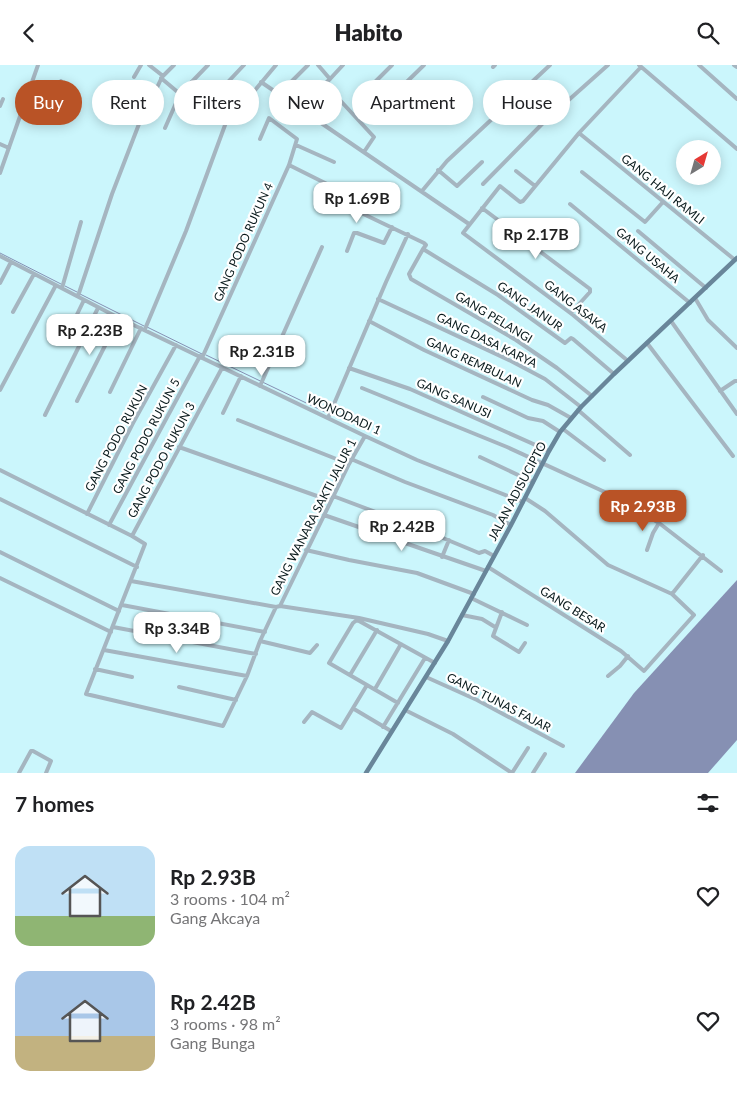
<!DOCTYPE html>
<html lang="en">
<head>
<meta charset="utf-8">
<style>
  :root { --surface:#fff; --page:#f6f6f6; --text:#202124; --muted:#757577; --accent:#b95326 }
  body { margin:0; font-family:Lato,sans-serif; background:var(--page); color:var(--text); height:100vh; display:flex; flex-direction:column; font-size:19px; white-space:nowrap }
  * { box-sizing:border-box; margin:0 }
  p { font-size:16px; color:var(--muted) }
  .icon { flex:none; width:28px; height:28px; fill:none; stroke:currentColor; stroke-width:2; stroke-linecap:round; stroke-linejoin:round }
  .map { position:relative; height:708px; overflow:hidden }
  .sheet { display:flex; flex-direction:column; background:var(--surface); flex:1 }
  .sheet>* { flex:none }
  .banner { position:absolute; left:15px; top:15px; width:708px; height:45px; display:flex; gap:10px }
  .needle { width:32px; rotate:37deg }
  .fabs { position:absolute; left:676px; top:75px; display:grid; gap:10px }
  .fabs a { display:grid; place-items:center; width:45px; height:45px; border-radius:50%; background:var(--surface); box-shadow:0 2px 12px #0003; font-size:25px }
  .price { position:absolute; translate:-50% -42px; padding:0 11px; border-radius:10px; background:#fff; color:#222; font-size:16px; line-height:32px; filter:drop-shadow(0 1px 2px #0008) }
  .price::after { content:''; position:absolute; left:50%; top:30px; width:15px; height:11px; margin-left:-8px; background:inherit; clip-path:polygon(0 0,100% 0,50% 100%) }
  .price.on { background:var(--accent); color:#fff }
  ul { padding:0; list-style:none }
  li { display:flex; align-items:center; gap:15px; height:125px; padding:0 15px }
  li span { display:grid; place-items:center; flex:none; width:140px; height:100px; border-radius:15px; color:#555 }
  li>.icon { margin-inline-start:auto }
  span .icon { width:60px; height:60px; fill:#fffc; stroke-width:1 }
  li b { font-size:21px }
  h2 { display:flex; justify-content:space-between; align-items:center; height:60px; padding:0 15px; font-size:21px }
  .tag { padding:0 18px; border-radius:22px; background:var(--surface); box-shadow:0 2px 12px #0003; font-size:18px; line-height:45px }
  .tag.on { background:var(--accent); color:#fff }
  header { display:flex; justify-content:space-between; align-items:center; height:65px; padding:0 15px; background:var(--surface); font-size:22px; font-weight:800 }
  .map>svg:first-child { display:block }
</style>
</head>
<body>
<header><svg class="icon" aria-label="back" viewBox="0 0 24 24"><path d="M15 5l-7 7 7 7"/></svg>Habito<svg class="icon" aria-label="search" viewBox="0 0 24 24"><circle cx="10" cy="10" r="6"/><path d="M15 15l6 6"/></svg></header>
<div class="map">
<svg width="737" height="708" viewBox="0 0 737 708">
  <rect width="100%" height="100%" fill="#cbf6fc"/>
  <path fill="#8690b3" d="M737 515V675L708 708H575L634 628Z"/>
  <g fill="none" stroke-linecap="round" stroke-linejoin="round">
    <path stroke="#8690b3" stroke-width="1" d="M0 188 61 219
      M65 221 77 227
      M80 229 144 261
      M147 262 202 289
      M206 290 325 347"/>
    <path stroke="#a5b5c0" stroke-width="4" d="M149 0 163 11
      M639 0 737 84
      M699 0 737 34
      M734 0 737 2
      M493 2 495 0
      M134 12 141 0
      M161 13 180 29
      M330 14 343 0
      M261 17 469 159
      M325 19 374 72 364 87
      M369 23 392 0
      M154 29 162 12 174 0
      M279 29 308 0
      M313 30 330 14 318 0
      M211 35 244 0
      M0 41 3 34
      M382 41 424 0
      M236 48 276 0
      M20 49 43 58 61 16
      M165 63 180 29 208 0
      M579 68 735 195
      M0 79 9 83
      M296 80 334 97
      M289 100 335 123 331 133 332 134 424 178 426 180 423 184 498 230 565 278 571 273 573 274 614 309
      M438 105 457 121 482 97
      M516 106 535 121
      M582 107 645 157 663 137
      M0 108 38 0
      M483 119 544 57 608 0
      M422 126 447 96 550 0
      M570 139 690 238
      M482 143 590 224V227L571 248
      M638 166 706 223
      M423 184 409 209 411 214 516 275 557 303 592 331
      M347 186 354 168H357L384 178 392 162
      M0 191 119 253 365 371 417 395 523 437
      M0 218 11 197
      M62 223 81 157
      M78 231 112 129 139 59
      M695 233 708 255 737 283
      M378 234 511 296 545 314 581 342
      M13 247 34 209
      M369 256 424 285 532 335 548 340 571 353
      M671 256 737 349
      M145 264 186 166 228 52
      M69 266 84 235
      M647 278 733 391
      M202 293 289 100 297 74 269 53 260 74
      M628 296 573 250 463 168 500 121 520 137 523 136 579 68 641 2
      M349 303 410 324 549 386
      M260 321 322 182
      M362 323 507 382 620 434 659 458 721 506
      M0 325 56 220
      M720 326 735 316H737
      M110 327 141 263
      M483 332 528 353 543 356 560 367
      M77 336 119 253
      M578 345 630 390
      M223 348 241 311
      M45 350 98 243
      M328 353 386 217 408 169
      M238 355 349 399
      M563 364 604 395
      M179 382 331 436
      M480 392 533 417
      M351 394 405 417 493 450 511 460
      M0 405 132 471 145 479 86 629 223 661 247 611 260 576 276 542
      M333 431 426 466 479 488 485 486 494 491
      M0 434 137 502
      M87 449 133 358 176 280
      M324 450 486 506
      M109 460 200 291
      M132 471 222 303
      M306 485 349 495 417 508 474 529
      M647 485 653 468 659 458
      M0 487 119 546
      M442 492 449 475
      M488 502 621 586 644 606 694 550 672 529 608 500 545 446 525 433
      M0 513 111 567
      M131 516 276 542 280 541 349 399 365 371
      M672 529 703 490
      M471 533 527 560
      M122 540 265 567
      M280 541 359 553 428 569 448 576
      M502 547 493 571 519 587 525 578
      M462 550 482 554 495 562
      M113 562 256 589
      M260 576 310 588 317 580
      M104 585 247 611
      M95 604 132 612
      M350 610 377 565
      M608 611 620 601 628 591
      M426 612 477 635 563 681
      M179 622 236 635
      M375 624 401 579
      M398 638 329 598 353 558 357 555 359 556 435 598
      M354 644 391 666
      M405 645 453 669 512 708
      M304 657 312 647 341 663 367 620
      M383 662 425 593
      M19 708 31 686H33L51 696 46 708
      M512 708 528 683
      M533 708 545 689"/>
    <path stroke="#69869a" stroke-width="4.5" d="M366 708 448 576 511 460 549 386 560 367 581 342 614 309 737 193"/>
  </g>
  <g text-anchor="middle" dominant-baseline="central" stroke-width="4.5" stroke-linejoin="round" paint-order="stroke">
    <g font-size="12" fill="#091a1c" stroke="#fff">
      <text transform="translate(663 124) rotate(39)">GANG HAJI RAMLI</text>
      <text transform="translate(243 177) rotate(-66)">GANG PODO RUKUN 4</text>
      <text transform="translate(648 190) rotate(40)">GANG USAHA</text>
      <text transform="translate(530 241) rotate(35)">GANG JANUR</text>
      <text transform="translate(576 241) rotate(38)">GANG ASAKA</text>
      <text transform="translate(494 252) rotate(31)">GANG PELANGI</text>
      <text transform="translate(487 275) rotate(26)">GANG DASA KARYA</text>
      <text transform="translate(474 297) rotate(25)">GANG REMBULAN</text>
      <text transform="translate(454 333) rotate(24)">GANG SANUSI</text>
      <text transform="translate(344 349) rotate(25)">WONODADI 1</text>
      <text transform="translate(146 371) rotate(-62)">GANG PODO RUKUN 5</text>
      <text transform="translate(116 373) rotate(-62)">GANG PODO RUKUN</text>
      <text transform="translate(161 395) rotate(-62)">GANG PODO RUKUN 3</text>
      <text transform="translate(517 426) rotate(-62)">JALAN ADISUCIPTO</text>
      <text transform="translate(313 452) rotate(-63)">GANG WANARA SAKTI JALUR 1</text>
      <text transform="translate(573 544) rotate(32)">GANG BESAR</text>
      <text transform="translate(499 637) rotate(27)">GANG TUNAS FAJAR</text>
    </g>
  </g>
</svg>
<div class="fabs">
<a><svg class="needle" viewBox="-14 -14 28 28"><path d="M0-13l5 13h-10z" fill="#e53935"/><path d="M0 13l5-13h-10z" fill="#757577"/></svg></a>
</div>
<b class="price" style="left:357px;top:159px">Rp 1.69B</b>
<b class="price" style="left:536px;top:195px">Rp 2.17B</b>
<b class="price" style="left:90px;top:291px">Rp 2.23B</b>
<b class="price" style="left:262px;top:312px">Rp 2.31B</b>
<b class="price on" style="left:643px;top:467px">Rp 2.93B</b>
<b class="price" style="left:402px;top:487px">Rp 2.42B</b>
<b class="price" style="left:177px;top:589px">Rp 3.34B</b>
<div class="banner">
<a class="tag on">Buy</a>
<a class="tag">Rent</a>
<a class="tag">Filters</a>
<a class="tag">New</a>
<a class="tag">Apartment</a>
<a class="tag">House</a>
</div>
</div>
<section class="sheet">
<h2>7 homes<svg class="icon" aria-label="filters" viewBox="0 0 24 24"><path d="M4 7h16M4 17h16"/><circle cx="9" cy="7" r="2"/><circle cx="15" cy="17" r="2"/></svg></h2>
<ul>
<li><span style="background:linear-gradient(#bfe0f5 70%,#8fb573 0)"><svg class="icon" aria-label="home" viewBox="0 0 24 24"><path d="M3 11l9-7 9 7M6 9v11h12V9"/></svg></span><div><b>Rp 2.93B</b><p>3 rooms · 104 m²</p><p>Gang Akcaya</p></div><svg class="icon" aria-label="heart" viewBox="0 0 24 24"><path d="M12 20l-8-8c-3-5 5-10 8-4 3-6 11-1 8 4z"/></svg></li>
<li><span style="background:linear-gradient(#a9c7e8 65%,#c2b280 0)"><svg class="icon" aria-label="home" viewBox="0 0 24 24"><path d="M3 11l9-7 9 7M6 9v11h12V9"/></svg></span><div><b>Rp 2.42B</b><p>3 rooms · 98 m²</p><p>Gang Bunga</p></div><svg class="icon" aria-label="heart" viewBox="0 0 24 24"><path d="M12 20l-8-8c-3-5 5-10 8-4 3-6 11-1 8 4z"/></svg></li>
</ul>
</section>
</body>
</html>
